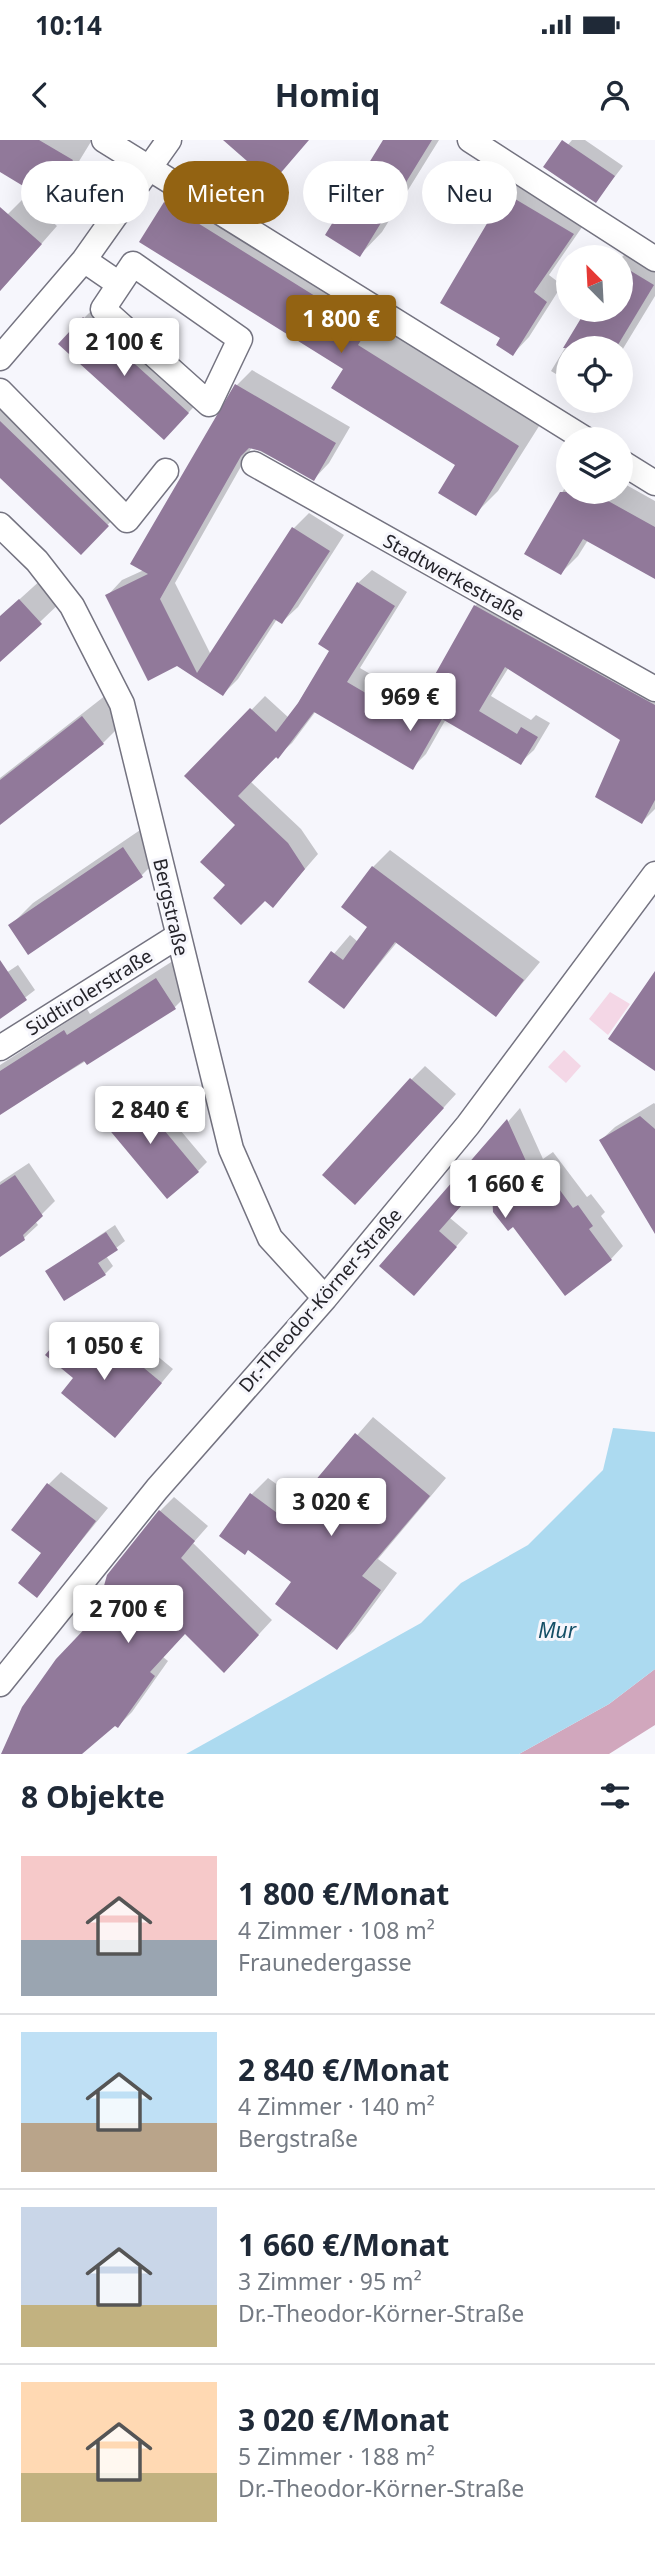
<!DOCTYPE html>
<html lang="de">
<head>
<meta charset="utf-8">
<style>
  :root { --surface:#fff; --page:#f6f6f7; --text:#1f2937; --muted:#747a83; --line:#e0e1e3; --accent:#936312 }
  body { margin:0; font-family:"Noto Sans",sans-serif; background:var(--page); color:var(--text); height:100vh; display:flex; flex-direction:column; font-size:26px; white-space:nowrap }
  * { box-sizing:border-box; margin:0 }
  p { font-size:23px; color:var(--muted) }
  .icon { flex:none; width:38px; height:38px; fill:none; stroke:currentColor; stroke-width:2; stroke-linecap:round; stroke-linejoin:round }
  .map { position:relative; height:1614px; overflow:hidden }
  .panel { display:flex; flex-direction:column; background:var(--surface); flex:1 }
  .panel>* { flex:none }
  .guide { position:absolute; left:21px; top:21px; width:614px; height:63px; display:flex; gap:14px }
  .needle { width:46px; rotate:336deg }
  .fabs { position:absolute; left:556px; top:105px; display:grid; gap:14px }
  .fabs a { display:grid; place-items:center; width:77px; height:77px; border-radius:50%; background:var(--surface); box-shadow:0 7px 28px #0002; font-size:35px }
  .price { position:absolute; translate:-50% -60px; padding:0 16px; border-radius:7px; background:#fff; color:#222; font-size:23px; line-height:46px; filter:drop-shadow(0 2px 4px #0008) }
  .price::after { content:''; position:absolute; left:50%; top:42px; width:21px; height:16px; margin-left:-10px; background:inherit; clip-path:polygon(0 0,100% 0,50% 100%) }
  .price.selected { background:var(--accent); color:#fff }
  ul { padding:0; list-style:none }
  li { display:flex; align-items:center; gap:21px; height:175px; padding:0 21px }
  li+li { border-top:2px solid var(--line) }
  li span { display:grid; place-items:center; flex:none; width:196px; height:140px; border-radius:0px; color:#555 }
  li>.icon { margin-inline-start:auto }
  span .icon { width:84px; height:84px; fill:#fffc; stroke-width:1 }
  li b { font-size:30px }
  h2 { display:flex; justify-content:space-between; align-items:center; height:84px; padding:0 21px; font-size:30px }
  .pill { padding:0 24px; border-radius:32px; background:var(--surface); box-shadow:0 7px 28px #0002; font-size:24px; line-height:63px }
  .pill.selected { background:var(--accent); color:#fff }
  .status { display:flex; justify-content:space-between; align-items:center; height:49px; padding:0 35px; background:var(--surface); direction:ltr }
  .status svg { height:19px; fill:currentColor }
  header { display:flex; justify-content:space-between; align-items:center; height:91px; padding:0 21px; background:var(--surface); font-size:32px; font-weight:700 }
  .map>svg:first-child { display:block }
</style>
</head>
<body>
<div class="status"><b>10:14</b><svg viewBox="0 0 49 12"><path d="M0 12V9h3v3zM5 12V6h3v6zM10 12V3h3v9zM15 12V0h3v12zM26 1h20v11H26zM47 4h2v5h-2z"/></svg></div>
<header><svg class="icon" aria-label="back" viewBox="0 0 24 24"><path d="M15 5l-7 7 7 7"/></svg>Homiq<svg class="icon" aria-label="person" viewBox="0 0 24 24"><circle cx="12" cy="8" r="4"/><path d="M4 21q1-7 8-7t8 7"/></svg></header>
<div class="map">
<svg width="655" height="1614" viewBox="0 0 655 1614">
  <rect width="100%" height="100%" fill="#f6f6fc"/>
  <path fill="#f4d7e6" d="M610 852 630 864 608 895 589 879Z
    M564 910 581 926 566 943 548 927Z"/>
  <path fill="#d1a7bd" d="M655 1529V1585L609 1614H519L609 1564Z"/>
  <path fill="#acdaf0" d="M613 1288 655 1292V1529L609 1564 519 1614H186L421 1483 461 1443 528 1405 603 1330Z"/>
  <path fill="#0003" d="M0 0H92L70 36 48 59 0 30Z
    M385 0H439L382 92 360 115Z
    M572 0H585L623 26 596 61 548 28Z
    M522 38 589 77 549 135 562 145 529 197 513 214 502 197 506 54Z
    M188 40 541 283 498 351 475 374 458 325 345 228 165 63Z
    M25 57 57 86 0 151V82Z
    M639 100 655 110V156L621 212V208H569V242L551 231 588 170H621V118Z
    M97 165 201 259 177 285 84 178Z
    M252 230 350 287 329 323 314 339 252 307 175 443 211 515 294 388 309 373 344 395 298 467 282 482 277 479 238 539 223 554 177 524 107 456 122 440 144 430 237 245Z
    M4 267 117 375 81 413 0 335V270Z
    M569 341V352H621V342L655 361V437L588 400 578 416 561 433 526 413Z
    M372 430 407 452 360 528 421 564 475 466 489 452 655 545V669L642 682 622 599 509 527 491 556 531 580 536 575 550 583 534 610 520 623 446 579 426 614 412 628 316 571 292 603 250 641 301 689 318 714 273 766 265 759 228 745 238 685 187 636 265 556 289 578 331 510 358 443Z
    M43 438 63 460 0 520V477Z
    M106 555 125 581 103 603 0 683V638Z
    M146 686 164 713 141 736 10 786 33 763Z
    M390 710 540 822 496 875 398 801 344 867 310 842 350 795 358 802 370 786 373 727Z
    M179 817 197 845 175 867 0 973V925L87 869 90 874Z
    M18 825 35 850 0 877V837Z
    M425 926 456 954 368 1050 412 939Z
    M144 947 207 1022 198 1031 114 972Z
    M654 963 655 964V1090L601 1000 615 987Z
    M520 968 543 1019 553 1012 587 1057 591 1054 605 1072 601 1076 623 1106 611 1119 492 1030 450 1078 468 1093 426 1141 382 1126Z
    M29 1023 55 1061 35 1081 38 1085 24 1098 0 1115V1042Z
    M115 1085 125 1101 106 1116 113 1126 105 1134 47 1131Z
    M77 1182 103 1204 121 1186 173 1229 128 1283 76 1238 65 1194Z
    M373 1277 446 1338 378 1419 397 1433 354 1491 337 1508 293 1441 251 1355 268 1338 300 1361Z
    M61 1332 108 1368 37 1455 49 1344Z
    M174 1357 208 1386 193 1403 272 1480 238 1517 186 1492 163 1517 168 1521 132 1572 118 1586 96 1479 160 1371Z"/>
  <path fill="#91799a" d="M0 0H39L73 20 48 61 0 32Z
    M223 0H309L266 50 249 35 255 28Z
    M383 0H432L360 117 325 95Z
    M562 0 615 36 596 63 543 27Z
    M505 53 574 94 534 152 547 162 513 216 496 205 500 198 440 163Z
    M164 62 368 189 358 205 519 306 476 376 438 353 455 325 331 248 343 229 139 102Z
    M0 67 42 104 0 151Z
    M621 125 654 145 616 208H563L586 170H621Z
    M83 177 189 273 164 300 58 204Z
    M235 244 336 303 314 341 261 311 249 308 241 316 160 459 197 533 292 387 330 411 282 484 274 479 223 556 177 526 148 541 105 455 148 434 130 424Z
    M0 281 109 386 81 415 0 338Z
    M560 352H592L655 387V439L583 399 561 435 524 414Z
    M357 442 395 466 347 542 410 579 474 465 655 565V660L642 684 595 657 620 600 505 527 479 571 517 594 521 587 538 597 521 625 442 579 413 630 314 572 278 619 276 617 238 656 288 703 305 729 273 768 265 761 241 785 213 758 225 745 200 722 235 685 184 636 250 568 276 592 298 563 329 511 318 504Z
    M19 459 42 484 0 522V476Z
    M82 576 104 604 0 685V640Z
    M123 707 143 737 28 815 8 785Z
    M372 726 524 840 496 877 395 802 344 869 308 842 331 811 343 820 367 787 341 767Z
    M0 820 27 860 0 879Z
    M655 831V931L608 899Z
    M156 838 176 869 87 925 84 921 0 975V931L64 890 67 895Z
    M410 938 444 968 355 1065 322 1035Z
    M134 954 199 1032 167 1059 102 981Z
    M640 976 655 989V1094L599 1000Z
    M507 979 530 1030 540 1023 573 1068 578 1065 593 1086 589 1089 612 1120 565 1156 513 1087 508 1091 493 1072 491 1032 439 1091 457 1107 414 1156 379 1126Z
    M15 1035 43 1076 23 1095 25 1100 0 1117V1045Z
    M106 1092 118 1110 98 1123 106 1135 64 1161 45 1131Z
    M64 1193 92 1217 108 1198 162 1243 115 1298 61 1253 73 1238 45 1215Z
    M355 1293 430 1356 362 1436 381 1450 337 1510 275 1464 291 1442 248 1410 245 1415 219 1396 250 1353 284 1378Z
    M47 1343 96 1381 37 1458 18 1443 41 1413 11 1390Z
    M159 1370 195 1401 181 1418 259 1495 224 1533 185 1494 150 1532 155 1536 118 1588 115 1586 82 1614H1L22 1567 56 1519 95 1478 107 1435Z"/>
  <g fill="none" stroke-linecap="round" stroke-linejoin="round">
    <g stroke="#747380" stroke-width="27">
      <path id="minor" d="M104 0 585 299
        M470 0 655 119
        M84 120 119 144
        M133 124 240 199 209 264 103 169Z
        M0 218 84 120 169 0
        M0 251 127 380 166 331
        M621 322 655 343
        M254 324 655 549
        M0 385 37 421 72 466 122 564 231 1009 270 1098 325 1158
        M0 908 178 796
        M0 1544 157 1349 325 1158 468 985 655 734"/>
    </g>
    <use href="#minor" stroke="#fff" stroke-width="24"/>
  </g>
  <g text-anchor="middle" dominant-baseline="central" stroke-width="6" stroke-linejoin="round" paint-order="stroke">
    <g font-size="19" fill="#242329" stroke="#f6f6fc">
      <text transform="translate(454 437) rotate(29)">Stadtwerkestraße</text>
      <text transform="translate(171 767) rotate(77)">Bergstraße</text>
      <text transform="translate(89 852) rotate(-32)">Südtirolerstraße</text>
      <text transform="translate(320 1160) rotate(-49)">Dr.-Theodor-Körner-Straße</text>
    </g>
    <g font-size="21" font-style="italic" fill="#144f66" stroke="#f6f6fc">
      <text x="557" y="1490">Mur</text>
    </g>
  </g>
</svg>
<div class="fabs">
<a><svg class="needle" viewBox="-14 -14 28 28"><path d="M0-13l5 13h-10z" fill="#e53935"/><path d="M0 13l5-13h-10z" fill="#747a83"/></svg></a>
<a><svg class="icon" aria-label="locate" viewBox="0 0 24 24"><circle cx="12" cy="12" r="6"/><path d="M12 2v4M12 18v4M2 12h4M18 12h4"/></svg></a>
<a><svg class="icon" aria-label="layers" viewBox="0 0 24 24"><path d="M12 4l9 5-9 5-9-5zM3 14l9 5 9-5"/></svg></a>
</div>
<b class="price selected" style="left:341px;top:215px">1 800 €</b>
<b class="price" style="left:124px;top:238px">2 100 €</b>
<b class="price" style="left:410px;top:593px">969 €</b>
<b class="price" style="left:150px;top:1006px">2 840 €</b>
<b class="price" style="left:505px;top:1080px">1 660 €</b>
<b class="price" style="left:104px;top:1242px">1 050 €</b>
<b class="price" style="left:331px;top:1398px">3 020 €</b>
<b class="price" style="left:128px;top:1505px">2 700 €</b>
<div class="guide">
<a class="pill">Kaufen</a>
<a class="pill selected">Mieten</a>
<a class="pill">Filter</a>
<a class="pill">Neu</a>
</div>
</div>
<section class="panel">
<h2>8 Objekte<svg class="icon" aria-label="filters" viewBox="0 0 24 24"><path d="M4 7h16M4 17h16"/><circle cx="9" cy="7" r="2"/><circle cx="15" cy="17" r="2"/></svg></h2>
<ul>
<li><span style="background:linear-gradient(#f6c9c9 60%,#9aa5b1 0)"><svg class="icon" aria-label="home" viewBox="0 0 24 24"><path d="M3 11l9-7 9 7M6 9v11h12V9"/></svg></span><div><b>1 800 €/Monat</b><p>4 Zimmer · 108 m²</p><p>Fraunedergasse</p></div></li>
<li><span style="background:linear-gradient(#bfe0f5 65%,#b9a48a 0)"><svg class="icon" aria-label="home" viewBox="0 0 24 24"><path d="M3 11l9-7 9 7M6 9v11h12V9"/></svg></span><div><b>2 840 €/Monat</b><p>4 Zimmer · 140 m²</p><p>Bergstraße</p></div></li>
<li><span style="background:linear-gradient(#c9d6e8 70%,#c2b280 0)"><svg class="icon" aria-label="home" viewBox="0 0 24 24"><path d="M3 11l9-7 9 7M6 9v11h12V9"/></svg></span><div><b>1 660 €/Monat</b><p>3 Zimmer · 95 m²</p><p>Dr.-Theodor-Körner-Straße</p></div></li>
<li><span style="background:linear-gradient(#ffd9b3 65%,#c2b280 0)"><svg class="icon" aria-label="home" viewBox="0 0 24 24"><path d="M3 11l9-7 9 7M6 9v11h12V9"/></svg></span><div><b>3 020 €/Monat</b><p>5 Zimmer · 188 m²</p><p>Dr.-Theodor-Körner-Straße</p></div></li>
</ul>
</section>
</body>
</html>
